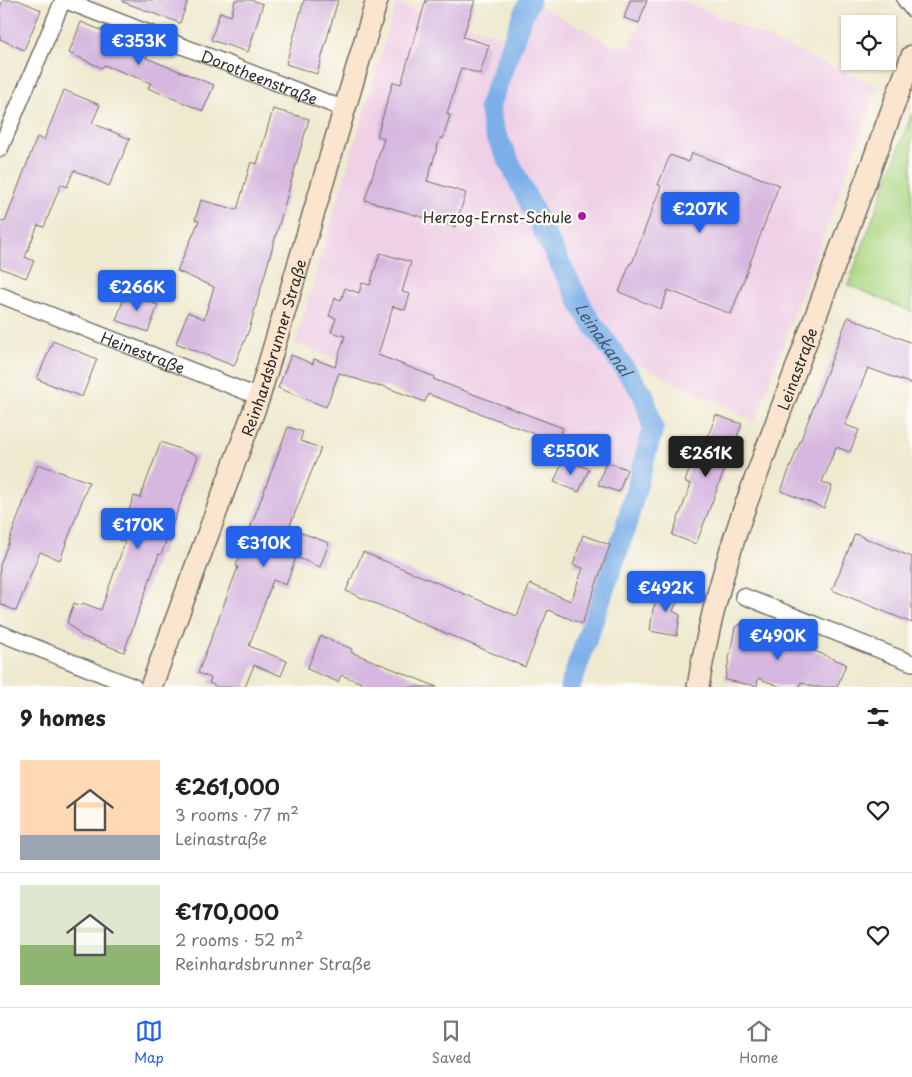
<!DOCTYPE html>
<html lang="en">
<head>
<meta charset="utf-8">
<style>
  :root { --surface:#fff; --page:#f2f2f2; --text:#222; --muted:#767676; --line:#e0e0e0; --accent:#2563eb }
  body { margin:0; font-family:"Playpen Sans",sans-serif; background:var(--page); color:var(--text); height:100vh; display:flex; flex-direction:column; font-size:19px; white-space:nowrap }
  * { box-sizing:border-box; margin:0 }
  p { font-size:16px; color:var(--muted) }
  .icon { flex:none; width:28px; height:28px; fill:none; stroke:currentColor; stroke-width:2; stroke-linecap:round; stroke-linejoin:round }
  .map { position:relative; height:687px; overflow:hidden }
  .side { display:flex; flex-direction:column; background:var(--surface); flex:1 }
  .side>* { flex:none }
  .buttons { position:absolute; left:841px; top:15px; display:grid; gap:10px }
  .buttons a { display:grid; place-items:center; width:55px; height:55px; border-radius:0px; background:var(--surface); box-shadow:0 1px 4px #0004; font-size:25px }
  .price { position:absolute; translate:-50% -42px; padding:0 11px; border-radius:5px; background:var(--accent); color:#fff; font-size:16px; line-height:32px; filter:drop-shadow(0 1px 2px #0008) }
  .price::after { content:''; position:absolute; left:50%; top:30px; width:15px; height:11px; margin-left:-8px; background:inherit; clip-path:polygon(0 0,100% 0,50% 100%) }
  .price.selected { background:#222; color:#fff }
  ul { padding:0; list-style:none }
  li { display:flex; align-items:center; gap:15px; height:125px; padding:0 20px }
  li+li { border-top:1px solid var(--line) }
  li span { display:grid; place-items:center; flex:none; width:140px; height:100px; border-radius:0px; color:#555 }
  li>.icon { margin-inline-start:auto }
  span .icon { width:60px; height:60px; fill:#fffc; stroke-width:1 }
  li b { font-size:21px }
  h2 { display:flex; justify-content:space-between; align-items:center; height:60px; padding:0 20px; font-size:21px }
  .tabs { display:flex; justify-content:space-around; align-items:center; height:70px; border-top:1px solid var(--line); background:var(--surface); font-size:14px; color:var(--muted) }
  .tabs a { display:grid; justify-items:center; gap:2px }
  .tabs .selected { color:var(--accent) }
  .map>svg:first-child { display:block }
</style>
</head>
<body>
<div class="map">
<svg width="912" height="687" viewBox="0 0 912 687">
  <rect width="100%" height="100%" fill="#fdfcf7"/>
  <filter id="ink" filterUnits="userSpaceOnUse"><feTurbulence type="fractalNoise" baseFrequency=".02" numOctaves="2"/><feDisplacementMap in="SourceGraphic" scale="10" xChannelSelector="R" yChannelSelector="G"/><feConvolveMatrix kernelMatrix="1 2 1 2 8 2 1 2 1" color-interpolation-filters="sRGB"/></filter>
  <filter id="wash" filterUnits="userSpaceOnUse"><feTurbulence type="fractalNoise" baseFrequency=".0096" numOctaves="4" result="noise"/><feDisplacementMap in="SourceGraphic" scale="20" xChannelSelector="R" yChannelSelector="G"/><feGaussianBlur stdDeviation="1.12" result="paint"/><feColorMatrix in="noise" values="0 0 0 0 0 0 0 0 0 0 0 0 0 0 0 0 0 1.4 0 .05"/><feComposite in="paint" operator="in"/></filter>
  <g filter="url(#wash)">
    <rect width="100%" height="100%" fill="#eee9cf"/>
    <path fill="#efd0e6" d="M649 0H681L878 87 755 421 636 363 632 370 644 388 656 434 645 475 295 344 396 4 519 41 535 3 611 44 630 49Z"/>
    <path fill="#abd682" stroke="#6b8056" d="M912 113V312L848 285Z"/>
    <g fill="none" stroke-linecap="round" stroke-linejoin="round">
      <path stroke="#7aafe8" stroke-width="21" id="s1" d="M530 0 521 20 489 107 493 129 559 262 586 314 644 396 653 428 624 532 570 687"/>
    </g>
    <g id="blocks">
      <path fill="#d6b7df" d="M3 0H18L41 10 24 50 0 39V7Z
        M123 0H188L180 23 123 2Z
        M235 0H251L263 4 248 52 211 40 220 12 231 16Z
        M304 0H338L317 74 286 64Z
        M426 0H475L463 37 489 45 480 74 461 68 447 114 450 115 443 139 440 138 427 181 466 193 455 227 365 200 384 138 377 136 393 82 401 84Z
        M630 0H647L639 23 624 18Z
        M81 22 116 36 115 39 149 52 146 58 214 85 203 111 148 88 151 83 104 65 102 68 69 53Z
        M64 90 100 105 92 123 130 139 109 186 74 170 67 187 61 184 44 227 38 225 25 257 34 261 26 278 0 268V220L5 222 37 137 44 140Z
        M273 109 309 119 249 330 234 366 176 343 188 312 204 319 214 287 177 271 199 221 195 220 201 200 237 210 251 162 257 164Z
        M692 153 779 185 731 314 668 290 661 309 619 292 630 263H632L661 186 658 185 670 155 689 162Z
        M380 253 411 262 402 292 410 294 405 310 393 306 378 355 435 377 433 379 563 428 557 442 428 394 425 402 380 385V387L339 373 326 407 278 388 291 355 313 364 314 359 335 367 345 336 331 332 336 318 329 316 335 298 341 300 345 288 359 293 362 283 370 285Z
        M126 293 158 305 148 332 116 320Z
        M848 317 912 343V384L868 368 845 425 859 430 850 452 836 447 822 482 832 486 824 508 781 491Z
        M53 341 97 359 82 397 37 379Z
        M716 415 742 424 696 544 672 535 691 484 685 482 694 456 700 458Z
        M288 427 303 432 300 441 321 448 289 528 329 543 320 567 296 557 286 585 273 580 249 646 287 661 281 676 254 665 245 687H218L209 683 211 678 198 673 238 567 236 566Z
        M161 442 198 456 161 555 159 554 124 652 81 636 67 622 74 603 81 606 83 603 101 610 125 542 118 540 134 496 140 498Z
        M564 459 589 469 579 492 554 482Z
        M606 462 627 469 619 492 598 485Z
        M38 464 89 482 60 560 40 552 16 611 0 604V565Z
        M855 534 912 557V623L832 590Z
        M583 535 610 545 582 624 548 610 525 667 346 591 363 552 517 616 530 584 571 601 583 568 573 565Z
        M663 586 681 593 673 611 680 615 677 636 650 631 653 609Z
        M745 622 846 664 837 687H813L801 682 799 687H781L758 678 757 686 725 680 735 627Z
        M321 636 352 649 351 652 437 687H372L341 675 338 682 307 669Z"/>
    </g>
  </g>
  <g filter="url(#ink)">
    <use href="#blocks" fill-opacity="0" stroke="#6f6e64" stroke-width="1"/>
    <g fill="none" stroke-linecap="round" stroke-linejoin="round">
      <g stroke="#6f6e64" stroke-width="18">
        <g id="street">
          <path id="s2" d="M64 0 344 109"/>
          <path d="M905 0 912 9"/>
          <path d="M0 149 63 0"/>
          <path id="s3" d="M0 295 259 397"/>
          <path d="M743 596 912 663"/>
          <path d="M0 633 134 687"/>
        </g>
      </g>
      <g stroke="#6f6e64" stroke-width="24">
        <g id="secondary">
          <path id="s4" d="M151 687 259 397 377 0"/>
          <path id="s5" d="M698 687C707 629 723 571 742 515L912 56"/>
        </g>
      </g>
      <use href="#street" stroke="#fff" stroke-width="15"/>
      <use href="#secondary" stroke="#fbe5cf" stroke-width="21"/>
    </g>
  </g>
  <circle fill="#b5179e" stroke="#fdfcf7" stroke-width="2" cx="582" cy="216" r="5"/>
  <g text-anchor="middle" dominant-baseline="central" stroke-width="4.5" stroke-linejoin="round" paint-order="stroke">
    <g font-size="15" fill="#2b2b2b" stroke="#fdfcf7">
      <text stroke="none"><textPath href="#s2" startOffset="210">Dorotheenstraße</textPath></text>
      <text stroke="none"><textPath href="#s4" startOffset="361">Reinhardsbrunner Straße</textPath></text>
      <text stroke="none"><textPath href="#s3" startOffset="154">Heinestraße</textPath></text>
      <text stroke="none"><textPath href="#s5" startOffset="334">Leinastraße</textPath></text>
    </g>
    <g font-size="15" fill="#2b2b2b" stroke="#fdfcf7" text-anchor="end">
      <text x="572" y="216">Herzog-Ernst-Schule</text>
    </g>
    <g font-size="16" font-style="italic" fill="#47596d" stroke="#fdfcf7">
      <text stroke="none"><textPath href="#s1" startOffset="375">Leinakanal</textPath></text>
    </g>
  </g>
</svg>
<div class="buttons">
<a><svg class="icon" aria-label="locate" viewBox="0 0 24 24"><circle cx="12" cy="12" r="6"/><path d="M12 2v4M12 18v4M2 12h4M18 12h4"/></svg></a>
</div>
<b class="price" style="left:139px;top:66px">€353K</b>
<b class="price" style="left:700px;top:234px">€207K</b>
<b class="price" style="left:137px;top:312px">€266K</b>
<b class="price" style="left:571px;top:476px">€550K</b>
<b class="price selected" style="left:706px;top:478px">€261K</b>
<b class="price" style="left:138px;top:550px">€170K</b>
<b class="price" style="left:264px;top:568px">€310K</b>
<b class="price" style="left:666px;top:613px">€492K</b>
<b class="price" style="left:778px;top:661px">€490K</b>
</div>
<section class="side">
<h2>9 homes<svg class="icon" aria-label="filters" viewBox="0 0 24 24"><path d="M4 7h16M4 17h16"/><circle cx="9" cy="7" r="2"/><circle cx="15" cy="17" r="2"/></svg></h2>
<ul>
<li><span style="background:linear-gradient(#ffd9b3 75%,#9aa5b1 0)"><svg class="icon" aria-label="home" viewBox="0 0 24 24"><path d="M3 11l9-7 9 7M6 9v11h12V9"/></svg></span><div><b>€261,000</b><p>3 rooms · 77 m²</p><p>Leinastraße</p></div><svg class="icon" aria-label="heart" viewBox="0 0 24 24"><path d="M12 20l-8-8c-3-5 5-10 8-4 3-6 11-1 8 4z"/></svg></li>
<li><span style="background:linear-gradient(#dfe7d0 60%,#8fb573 0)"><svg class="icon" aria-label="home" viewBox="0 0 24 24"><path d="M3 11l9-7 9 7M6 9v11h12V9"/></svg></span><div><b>€170,000</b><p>2 rooms · 52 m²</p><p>Reinhardsbrunner Straße</p></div><svg class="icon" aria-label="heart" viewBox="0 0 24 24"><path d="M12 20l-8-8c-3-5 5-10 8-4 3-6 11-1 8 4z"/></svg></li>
</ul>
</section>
<nav class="tabs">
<a class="selected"><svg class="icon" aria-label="map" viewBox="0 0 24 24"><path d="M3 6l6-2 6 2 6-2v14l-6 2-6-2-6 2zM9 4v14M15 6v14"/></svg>Map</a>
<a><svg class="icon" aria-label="saved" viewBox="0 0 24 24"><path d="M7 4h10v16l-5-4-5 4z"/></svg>Saved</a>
<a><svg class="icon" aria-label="home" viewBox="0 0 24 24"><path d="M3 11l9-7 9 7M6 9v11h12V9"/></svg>Home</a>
</nav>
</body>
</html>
